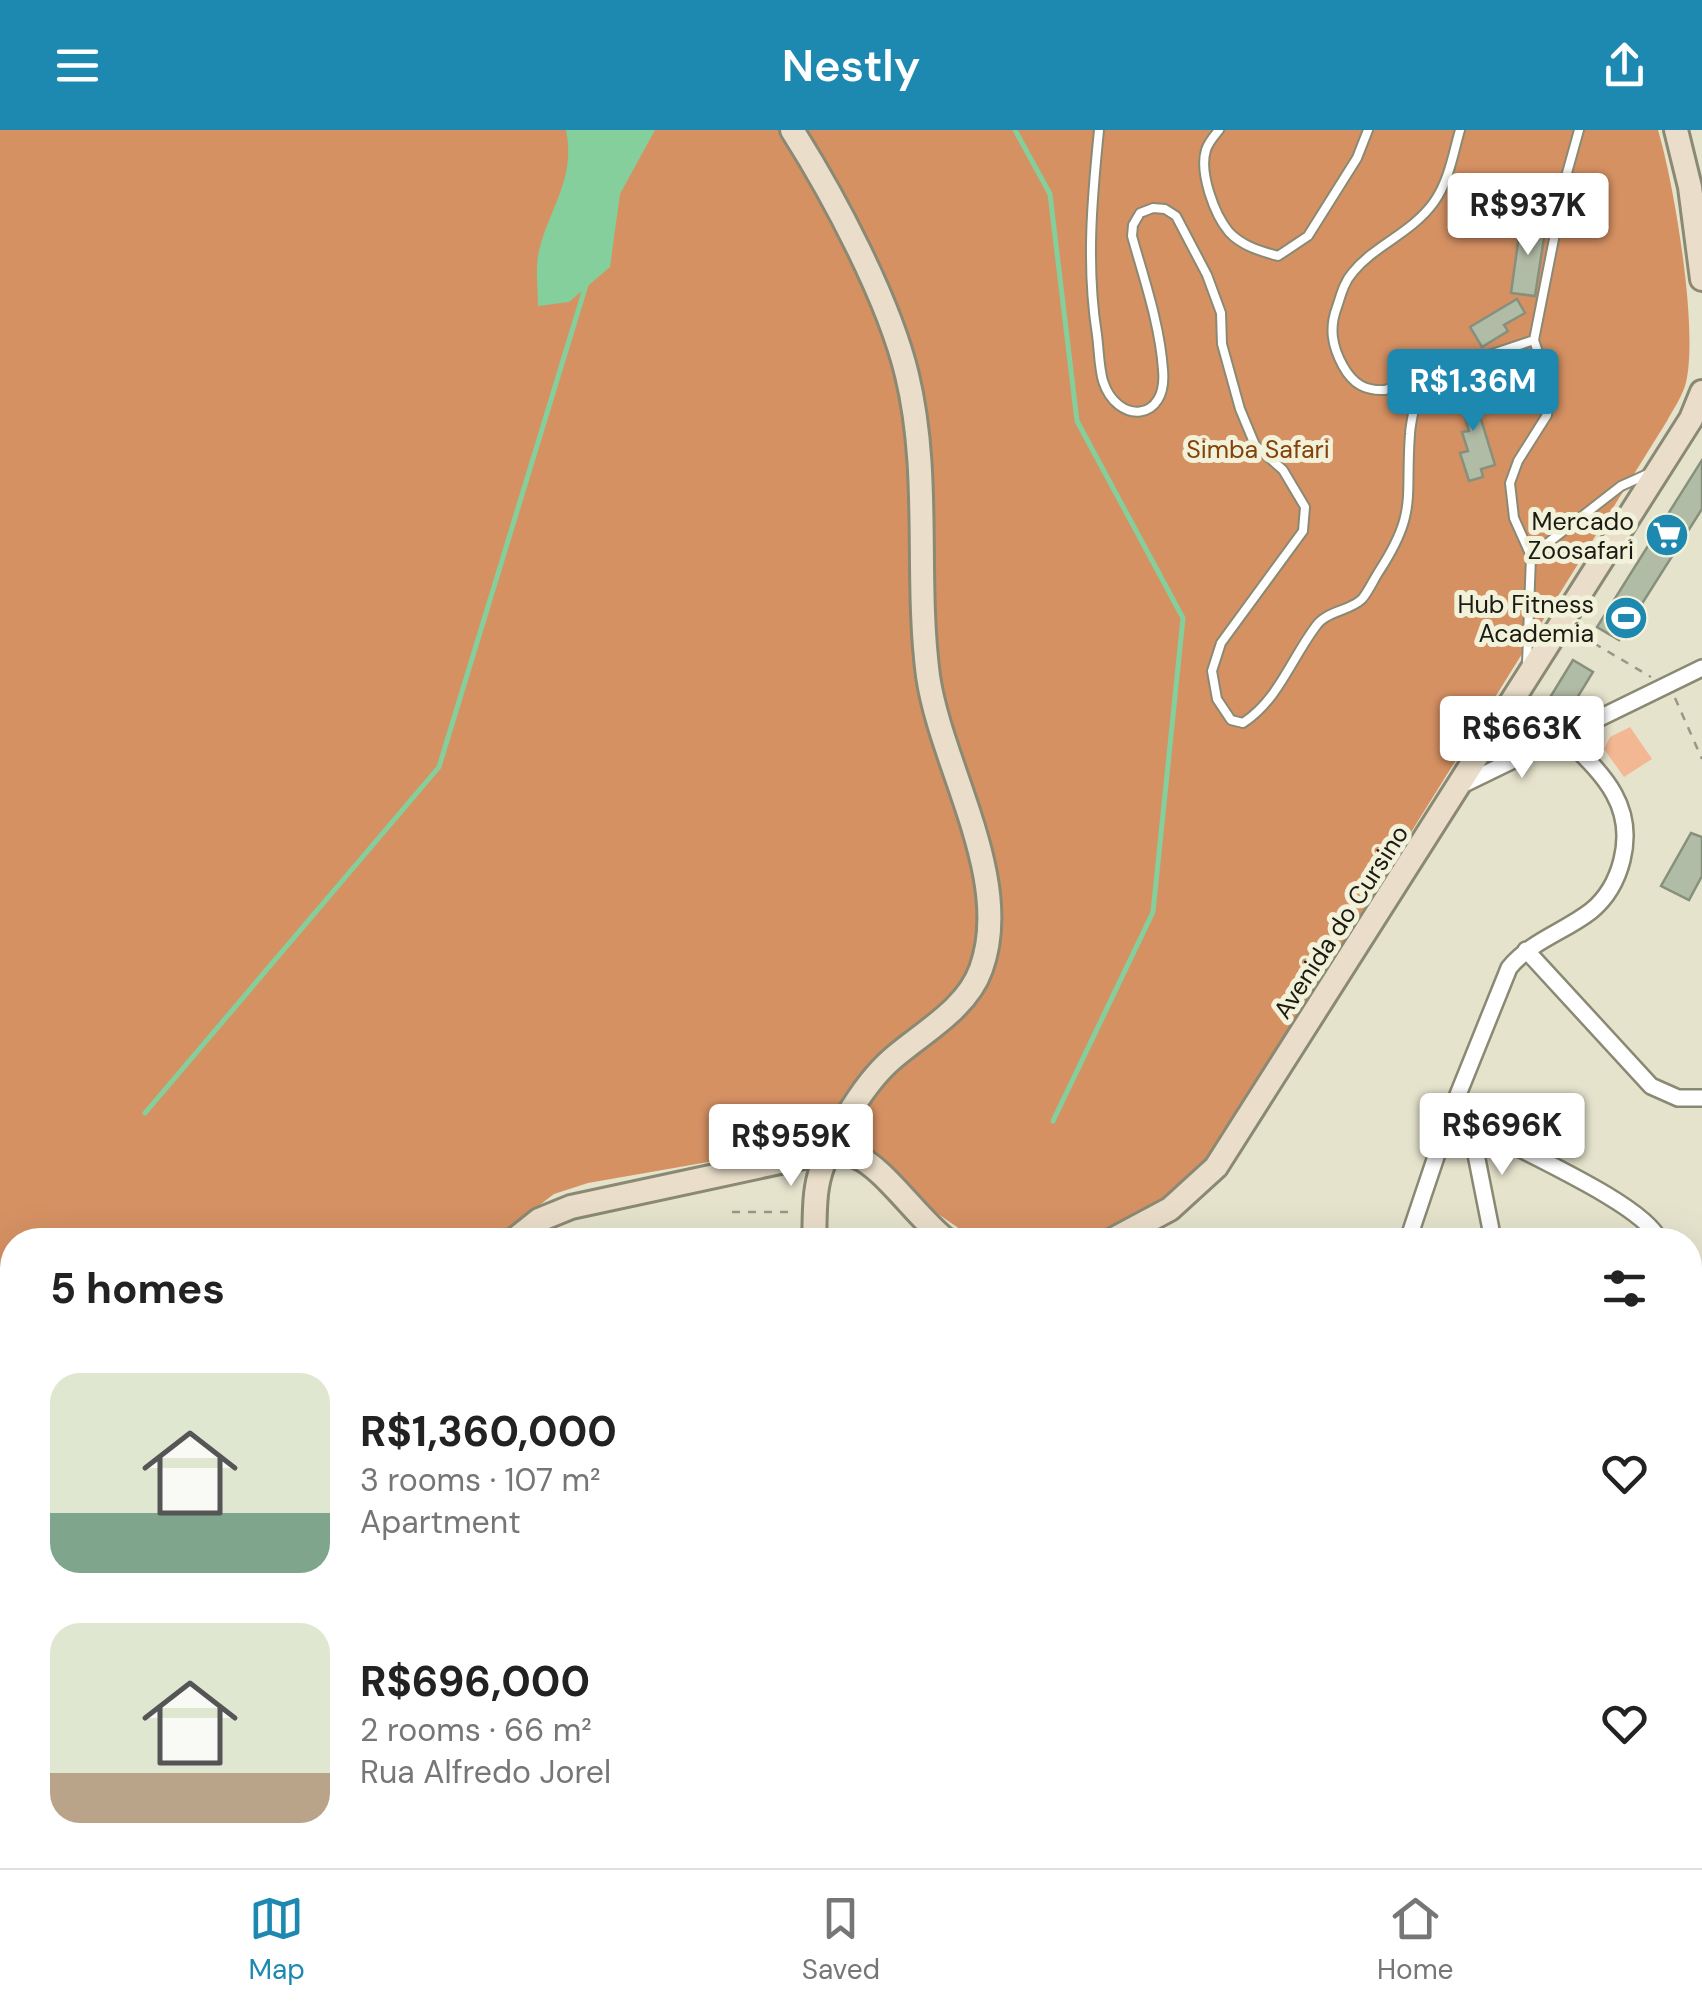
<!DOCTYPE html>
<html lang="en">
<head>
<meta charset="utf-8">
<style>
  :root { --surface:#fff; --page:#f6f6f6; --text:#222; --muted:#767676; --line:#e0e0e0; --accent:#1d89b0 }
  body { margin:0; font-family:"DM Sans",sans-serif; background:var(--page); color:var(--text); height:100vh; display:flex; flex-direction:column; font-size:38px; white-space:nowrap }
  * { box-sizing:border-box; margin:0 }
  p { font-size:32px; color:var(--muted) }
  .icon { flex:none; width:55px; height:55px; fill:none; stroke:currentColor; stroke-width:2; stroke-linecap:round; stroke-linejoin:round }
  .map { position:relative; flex:1; overflow:hidden }
  .sheet { position:absolute; left:0px; top:1098px; width:1702px; height:642px; display:flex; flex-direction:column; background:var(--surface); border-radius:40px 40px 0 0; box-shadow:0 10px 40px #0002 }
  .sheet>* { flex:none }
  .price { position:absolute; translate:-50% -85px; padding:0 22px; border-radius:10px; background:#fff; color:#222; font-size:32px; line-height:65px; filter:drop-shadow(0 2px 5px #0008) }
  .price::after { content:''; position:absolute; left:50%; top:60px; width:30px; height:22px; margin-left:-15px; background:inherit; clip-path:polygon(0 0,100% 0,50% 100%) }
  .price.on { background:var(--accent); color:#fff }
  ul { padding:0; list-style:none }
  li { display:flex; align-items:center; gap:30px; height:250px; padding:0 50px }
  li span { display:grid; place-items:center; flex:none; width:280px; height:200px; border-radius:30px; color:#555 }
  li>.icon { margin-inline-start:auto }
  span .icon { width:120px; height:120px; fill:#fffc; stroke-width:1 }
  li b { font-size:42px }
  h2 { display:flex; justify-content:space-between; align-items:center; height:120px; padding:0 50px; font-size:42px }
  header { display:flex; justify-content:space-between; align-items:center; height:130px; padding:0 50px; background:var(--accent); color:#fff; font-size:45px; font-weight:600 }
  .tab-bar { display:flex; justify-content:space-around; align-items:center; height:140px; border-top:2px solid var(--line); background:var(--surface); font-size:28px; color:var(--muted) }
  .tab-bar a { display:grid; justify-items:center; gap:5px }
  .tab-bar .on { color:var(--accent) }
  .map>svg:first-child { display:block }
</style>
</head>
<body>
<header><svg class="icon" aria-label="menu" viewBox="0 0 24 24"><path d="M4 6h16M4 12h16M4 18h16"/></svg>Nestly<svg class="icon" aria-label="share" viewBox="0 0 24 24"><path d="M12 15V3M7 8l5-5 5 5M5 13v7h14v-7"/></svg></header>
<div class="map">
<svg width="1702" height="1738" viewBox="0 0 1702 1738">
  <rect width="100%" height="100%" fill="#e5e3cc"/>
  <path fill="#f3b893" d="M1630 597 1652 629 1624 647 1604 619 1610 607Z
    M949 1728H1073L1041 1738H952Z"/>
  <path fill="#d69163" d="M0 0H1658C1674 53 1700 206 1685 256 1681 268 1673 280 1667 291L1207 1030 1177 1059 1145 1082 1087 1108 976 1110 938 1084 869 1016 846 1008 588 1053 554 1064 494 1110H12V1647L0 1646Z"/>
  <path fill="#84cf9c" d="M566 0H655L620 64 610 137 569 172 538 176C538 159 535 137 539 121 550 76 576 49 566 0Z"/>
  <g fill="none" stroke-linecap="round" stroke-linejoin="round">
    <path stroke="#84cf9c" stroke-width="5" d="M1015 0 1050 64 1077 291 1183 488 1153 782 1053 991
      M145 983 439 637 586 155
      M1690 1685 1702 1680"/>
  </g>
  <path fill="#b1bca6" stroke="#86907c" stroke-width="2.5" d="M1521 91 1546 95 1535 166 1511 163Z
    M1517 169 1525 183 1504 195 1508 201 1482 217 1470 197Z
    M1468 247 1495 335 1481 339 1483 347 1469 351 1460 323 1468 321 1462 302 1469 301 1454 251Z
    M1702 330V379L1619 510 1597 497Z
    M1573 530 1593 542 1569 581 1549 569Z
    M1691 703 1702 707V746L1689 770 1661 756Z"/>
  <g fill="none" stroke-linecap="round" stroke-linejoin="round">
    <g stroke="#8a8973" stroke-width="12">
      <path id="lane" d="M1099 0C1092 69 1086 136 1097 205 1099 220 1099 237 1103 251 1117 295 1168 292 1163 240 1160 195 1144 149 1132 106L1133 95 1140 83 1153 78 1165 79 1176 86 1207 145 1221 183 1222 214 1240 279 1255 315 1283 340 1305 377 1303 401 1221 513 1212 541 1217 569 1231 590 1243 593C1279 569 1291 529 1316 496 1326 481 1350 481 1362 469 1368 462 1373 451 1378 443 1418 382 1405 370 1410 304 1411 285 1419 269 1415 251
        M1219 0C1214 6 1208 13 1206 20 1199 42 1214 84 1229 102 1242 116 1260 121 1278 126L1308 106 1357 28 1368 0
        M1460 0C1453 24 1449 51 1434 72 1412 103 1375 115 1353 142 1344 152 1341 165 1337 177 1329 198 1332 216 1343 236 1353 254 1365 261 1385 260L1534 210
        M1531 426 1621 356 1650 343
        M1527 534 1531 426 1514 388 1510 353 1518 331 1547 285 1550 260 1534 210 1567 43 1579 0
        M1518 571 1563 605
        M1420 1728 1430 1738"/>
    </g>
    <g stroke="#8a8973" stroke-width="20">
      <path id="street" d="M1460 656 1702 538
        M1526 820 1651 956 1678 968H1702
        M1451 982C1493 1010 1644 1071 1659 1110
        M1470 994 1493 1110
        M1408 1110 1451 982 1509 838C1531 811 1564 802 1591 781 1607 768 1617 750 1622 730 1636 673 1601 643 1563 605
        M1690 1249 1702 1304
        M1690 1639 1702 1633
        M0 1670H12
        M1134 1728 1140 1738
        M1315 1728 1320 1738
        M371 1738 372 1728
        M549 1738 550 1728
        M629 1738 630 1728
        M643 1738 648 1728
        M794 1738 828 1728"/>
    </g>
    <g stroke="#8a8973" stroke-width="28">
      <path id="secondary" d="M792 0C834 66 889 170 907 245 931 344 915 446 928 546 941 636 1014 749 981 839 967 879 923 902 892 929 863 954 823 1019 817 1057 814 1074 815 1093 814 1110
        M1676 0 1690 57 1702 149
        M514 1110 539 1090 571 1077 831 1021C838 1023 848 1023 855 1026 882 1035 919 1090 946 1110
        M1112 1110 1170 1079 1216 1037 1691 289 1702 262
        M0 1499 12 1472
        M760 1738 762 1728"/>
    </g>
    <path stroke="#999786" stroke-width="2.5" stroke-dasharray="8 8" stroke-linecap="butt" d="M1580 505 1651 547
      M1675 568 1702 629
      M732 1082H794
      M42 1728 50 1738
      M122 1728 131 1738
      M201 1728 209 1738
      M281 1728 290 1738
      M1607 1728 1611 1738"/>
    <use href="#lane" stroke="#fff" stroke-width="8"/>
    <use href="#street" stroke="#fff" stroke-width="15"/>
    <use href="#secondary" stroke="#eadeca" stroke-width="22"/>
  </g>
  <defs>
    <g id="supermarket-disc" transform="scale(2.25)"><circle r="9.5" fill="#1d89b0" stroke="#f2f1d9"/><path d="M-6-5.5h2.5l.6 2H6L4.5 2H-2.5L-4.4-4H-6ZM-1.5 3.2a1.3 1.3 0 1 0 .1 0ZM3 3.2a1.3 1.3 0 1 0 .1 0Z" fill="#fff"/></g>
    <g id="stadium-disc" transform="scale(2.25)"><circle r="9.5" fill="#1d89b0" stroke="#f2f1d9"/><path d="M0-5a6.5 5 0 1 0 0 10a6.5 5 0 1 0 0-10ZM-3.5-1.8h7v3.6h-7Z" fill="#fff"/></g>
  </defs>
  <g fill-rule="evenodd">
    <use href="#supermarket-disc" x="1667" y="405"/>
    <use href="#stadium-disc" x="1626" y="488"/>
  </g>
  <g text-anchor="middle" dominant-baseline="central" stroke-width="10" stroke-linejoin="round" paint-order="stroke">
    <g font-size="25" fill="#82420a" stroke="#f2f1d9">
      <text x="1258" y="319">Simba Safari</text>
    </g>
    <g font-size="25" fill="#1c1b13" stroke="#f2f1d9" text-anchor="end">
      <text x="1634" y="391">Mercado<tspan x="1634" dy="29">Zoosafari</tspan></text>
      <text x="1594" y="474">Hub Fitness<tspan x="1594" dy="29">Academia</tspan></text>
    </g>
    <g font-size="25" fill="#1c1b13" stroke="#f2f1d9">
      <text transform="translate(1341 792) rotate(-57)">Avenida do Cursino</text>
    </g>
  </g>
</svg>
<b class="price" style="left:1528px;top:128px">R$937K</b>
<b class="price on" style="left:1473px;top:304px">R$1.36M</b>
<b class="price" style="left:1522px;top:651px">R$663K</b>
<b class="price" style="left:1502px;top:1048px">R$696K</b>
<b class="price" style="left:791px;top:1059px">R$959K</b>
<section class="sheet">
<h2>5 homes<svg class="icon" aria-label="filters" viewBox="0 0 24 24"><path d="M4 7h16M4 17h16"/><circle cx="9" cy="7" r="2"/><circle cx="15" cy="17" r="2"/></svg></h2>
<ul>
<li><span style="background:linear-gradient(#dfe7d0 70%,#7fa58c 0)"><svg class="icon" aria-label="home" viewBox="0 0 24 24"><path d="M3 11l9-7 9 7M6 9v11h12V9"/></svg></span><div><b>R$1,360,000</b><p>3 rooms · 107 m²</p><p>Apartment</p></div><svg class="icon" aria-label="heart" viewBox="0 0 24 24"><path d="M12 20l-8-8c-3-5 5-10 8-4 3-6 11-1 8 4z"/></svg></li>
<li><span style="background:linear-gradient(#dfe7d0 75%,#b9a48a 0)"><svg class="icon" aria-label="home" viewBox="0 0 24 24"><path d="M3 11l9-7 9 7M6 9v11h12V9"/></svg></span><div><b>R$696,000</b><p>2 rooms · 66 m²</p><p>Rua Alfredo Jorel</p></div><svg class="icon" aria-label="heart" viewBox="0 0 24 24"><path d="M12 20l-8-8c-3-5 5-10 8-4 3-6 11-1 8 4z"/></svg></li>
</ul>
</section>
</div>
<nav class="tab-bar">
<a class="on"><svg class="icon" aria-label="map" viewBox="0 0 24 24"><path d="M3 6l6-2 6 2 6-2v14l-6 2-6-2-6 2zM9 4v14M15 6v14"/></svg>Map</a>
<a><svg class="icon" aria-label="saved" viewBox="0 0 24 24"><path d="M7 4h10v16l-5-4-5 4z"/></svg>Saved</a>
<a><svg class="icon" aria-label="home" viewBox="0 0 24 24"><path d="M3 11l9-7 9 7M6 9v11h12V9"/></svg>Home</a>
</nav>
</body>
</html>
